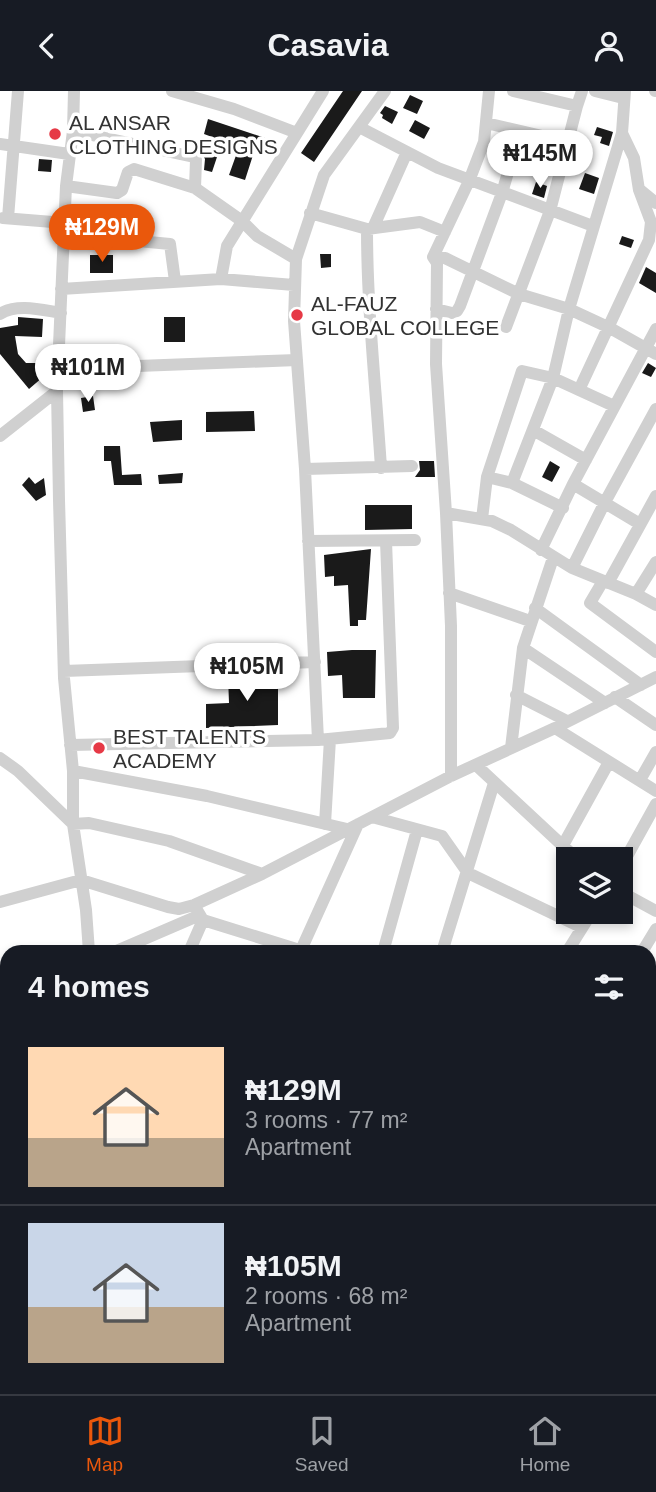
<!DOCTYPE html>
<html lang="en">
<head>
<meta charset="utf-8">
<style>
  :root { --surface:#171b24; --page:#242831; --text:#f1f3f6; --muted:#9ea1a6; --line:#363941; --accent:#ea580c }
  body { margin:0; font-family:Helvetica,sans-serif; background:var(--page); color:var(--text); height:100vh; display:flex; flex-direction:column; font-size:26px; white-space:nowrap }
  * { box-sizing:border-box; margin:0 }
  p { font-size:23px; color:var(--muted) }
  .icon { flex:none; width:38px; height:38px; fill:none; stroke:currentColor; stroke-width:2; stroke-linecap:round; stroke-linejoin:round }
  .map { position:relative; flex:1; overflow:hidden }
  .drawer { position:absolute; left:0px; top:854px; width:656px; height:450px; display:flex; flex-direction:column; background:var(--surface); border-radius:21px 21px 0 0; box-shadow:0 4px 10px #0003 }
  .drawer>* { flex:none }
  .tools { position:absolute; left:556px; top:756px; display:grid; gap:14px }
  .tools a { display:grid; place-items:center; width:77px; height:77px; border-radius:0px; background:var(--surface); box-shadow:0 4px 10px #0003; font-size:35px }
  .price { position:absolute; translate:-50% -60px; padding:0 16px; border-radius:24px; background:#fff; color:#222; font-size:23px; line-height:46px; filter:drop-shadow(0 2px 4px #0008) }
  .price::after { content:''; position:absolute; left:50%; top:42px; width:21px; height:16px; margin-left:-10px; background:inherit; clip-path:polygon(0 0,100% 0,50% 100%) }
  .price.on { background:var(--accent); color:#fff }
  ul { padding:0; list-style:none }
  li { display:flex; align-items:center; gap:21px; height:175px; padding:0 28px }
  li+li { border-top:2px solid var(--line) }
  li span { display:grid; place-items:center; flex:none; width:196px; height:140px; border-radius:0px; color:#555 }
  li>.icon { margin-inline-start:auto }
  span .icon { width:84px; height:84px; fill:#fffc; stroke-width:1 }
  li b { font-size:30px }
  h2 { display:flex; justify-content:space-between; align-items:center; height:84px; padding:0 28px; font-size:30px }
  header { display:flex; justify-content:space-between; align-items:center; height:91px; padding:0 28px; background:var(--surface); font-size:32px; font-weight:700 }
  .menu { display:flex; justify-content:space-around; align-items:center; height:98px; border-top:2px solid var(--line); background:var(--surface); font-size:19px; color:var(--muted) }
  .menu a { display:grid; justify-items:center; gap:4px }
  .menu .on { color:var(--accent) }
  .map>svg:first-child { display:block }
</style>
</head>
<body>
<header><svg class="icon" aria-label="back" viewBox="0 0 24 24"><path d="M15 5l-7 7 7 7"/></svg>Casavia<svg class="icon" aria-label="person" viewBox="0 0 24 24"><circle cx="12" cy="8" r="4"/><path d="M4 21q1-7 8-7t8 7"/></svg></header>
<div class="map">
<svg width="656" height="1303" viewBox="0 0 656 1303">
  <rect width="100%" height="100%" fill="#fff"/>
  <path fill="#1a1a1a" d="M343 0H362L314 71 301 62Z
    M410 4 423 10 417 23 403 17Z
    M385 15 398 21 392 33 382 27 383 24 380 22Z
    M208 28 268 48 263 64 254 61 245 89 229 84 239 56 204 43Z
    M415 29 430 37 424 48 409 40Z
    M597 36 613 41 609 55 600 52 602 46 594 44Z
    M201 61 217 66 212 81 204 79 205 68Z
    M39 68 52 69 51 81 38 80Z
    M585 82 599 87 594 103 579 98Z
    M536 91 547 95 544 107 532 103Z
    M89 117H102L100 136 88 134Z
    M622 145 634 149 631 157 619 153Z
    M320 163H331V176L321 177Z
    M90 164H113V182H90Z
    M646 176 656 182V202L639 192Z
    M18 226 43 228 42 246 15 245 18 263 26 272H43V286L29 298 0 263V237L18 234Z
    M164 226H185V251H164Z
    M648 272 656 277 651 286 642 282Z
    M93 305 95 319 83 321 81 307Z
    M254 320 255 340 206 341V321Z
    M182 329V349L153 351 150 331Z
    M104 355H120L122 384 141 383 142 394H114L111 370H104Z
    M419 370H434L435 386H415L420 379Z
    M550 370 560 376 552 391 542 386Z
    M183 382 182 392 159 393 158 384Z
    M29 386 35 393 44 387 46 404 36 410 22 394Z
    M365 414H412V438L365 439Z
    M371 458 366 529H358V535H350L348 494 334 495V485L325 486 324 464Z
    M352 559H376L375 607H343L342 584 328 585 327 561Z
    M250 584H278V634L206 637V613L229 612 228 585Z"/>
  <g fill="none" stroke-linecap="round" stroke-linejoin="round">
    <path stroke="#d0d0d0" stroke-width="12" d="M74 0 73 40 66 95 57 300 59 409 64 587 73 680V733L86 819 89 861
      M172 0 234 18 297 42
      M489 0 484 51 469 90 433 166 445 167 519 203 569 218 610 237 656 263
      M513 0 577 15 582 0
      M595 0 623 7
      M655 0H656
      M486 32 568 51
      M359 36 438 77 593 135
      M73 40 194 66 196 69 195 97 242 130 257 145 296 168
      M0 53 69 63
      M66 95 117 102 122 99 128 81 134 78 195 97
      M640 99 656 112
      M310 122 367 138 420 131 445 141
      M3 127 65 132
      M8 127 18 0
      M373 137 407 61
      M367 138C367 218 376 298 381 377
      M64 143 170 153 175 190
      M433 166 437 172 436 273 446 422
      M221 188 227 155 323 0
      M61 198 221 188 294 194
      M436 218 452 222 457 220 460 215 502 102 520 40
      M0 223C17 212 42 219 61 222
      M506 236 550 120 577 15
      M59 278 297 269
      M579 299 649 149 651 131 639 99 634 67 622 42
      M533 339 586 369
      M0 345 57 300
      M305 378 412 375
      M487 386 512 392 563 417
      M512 392 553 287 569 218 622 42 625 0
      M573 393 640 433
      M482 428 487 386 522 280 553 287 614 315
      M308 450 415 449
      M541 459 573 393 656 238
      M572 477 605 411 656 318
      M603 490 590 512 656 561
      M608 492 656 405
      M449 502 530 530
      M636 503 656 471
      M535 517 641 594
      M523 557 605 612
      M64 580 315 571
      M516 604 567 630
      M615 606 656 634
      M555 637 656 700
      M318 649 305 378 294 230 296 168 324 84 385 0
      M70 654 318 649 390 642 393 637 386 450
      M511 657 523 557 553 467
      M0 667 18 680 73 733 89 732 169 750 262 783
      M476 674 577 768
      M73 680 207 705 347 738
      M451 685V535L446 422 492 430 511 439 572 477 636 503 656 514
      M640 689 656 661
      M372 726 442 745 468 782 581 836
      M325 733 330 648
      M562 756 609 671
      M621 776 656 713
      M621 801 656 820
      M0 811 81 789 168 816 179 818 194 814 262 783 451 685 555 637 656 586
      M194 814 203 829 306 861
      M301 859 358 733
      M114 861 200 824
      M189 861 203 829
      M383 861 417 739
      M442 861 494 692
      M567 861 592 821
      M642 861 656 838
      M649 981 656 983
      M649 1037 656 1039
      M649 1187 656 1160
      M649 1247 656 1251
      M649 1280 656 1282
      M178 1297 197 1303
      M392 1297 417 1303
      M551 1297 569 1303
      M320 1303 322 1297"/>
  </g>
  <g fill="#e63946" stroke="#fff" stroke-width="2.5">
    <circle cx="55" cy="43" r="7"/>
    <circle cx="297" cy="224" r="7"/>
    <circle cx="99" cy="657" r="7"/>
  </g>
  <g text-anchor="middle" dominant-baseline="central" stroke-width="7" stroke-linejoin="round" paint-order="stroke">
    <g font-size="21" fill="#333" stroke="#fff" text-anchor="start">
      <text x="69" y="31">AL ANSAR<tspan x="69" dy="24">CLOTHING DESIGNS</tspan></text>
      <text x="311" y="212">AL-FAUZ<tspan x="311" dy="24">GLOBAL COLLEGE</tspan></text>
      <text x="113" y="645">BEST TALENTS<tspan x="113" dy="24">ACADEMY</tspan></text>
    </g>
  </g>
</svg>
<div class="tools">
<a><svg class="icon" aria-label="layers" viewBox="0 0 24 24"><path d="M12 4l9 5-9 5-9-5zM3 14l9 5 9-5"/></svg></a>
</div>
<b class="price" style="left:540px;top:99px">₦145M</b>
<b class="price on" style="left:102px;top:173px">₦129M</b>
<b class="price" style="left:88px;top:313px">₦101M</b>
<b class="price" style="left:247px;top:612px">₦105M</b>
<section class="drawer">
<h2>4 homes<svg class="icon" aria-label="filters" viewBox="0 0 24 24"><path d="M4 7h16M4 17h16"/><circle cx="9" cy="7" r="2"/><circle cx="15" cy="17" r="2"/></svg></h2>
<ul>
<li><span style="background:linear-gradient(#ffd9b3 65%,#b9a48a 0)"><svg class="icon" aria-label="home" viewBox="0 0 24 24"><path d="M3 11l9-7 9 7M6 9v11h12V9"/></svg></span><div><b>₦129M</b><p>3 rooms · 77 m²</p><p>Apartment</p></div></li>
<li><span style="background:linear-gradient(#c9d6e8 60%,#b9a48a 0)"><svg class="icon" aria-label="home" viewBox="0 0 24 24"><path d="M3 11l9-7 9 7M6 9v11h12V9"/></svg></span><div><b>₦105M</b><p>2 rooms · 68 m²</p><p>Apartment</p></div></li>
</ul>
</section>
</div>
<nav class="menu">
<a class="on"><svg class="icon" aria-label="map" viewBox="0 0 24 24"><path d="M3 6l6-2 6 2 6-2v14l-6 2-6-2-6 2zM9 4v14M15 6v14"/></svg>Map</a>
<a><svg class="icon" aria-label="saved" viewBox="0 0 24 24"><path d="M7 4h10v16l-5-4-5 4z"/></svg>Saved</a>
<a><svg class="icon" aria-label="home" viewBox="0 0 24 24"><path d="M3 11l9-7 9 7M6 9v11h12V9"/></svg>Home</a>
</nav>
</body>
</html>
